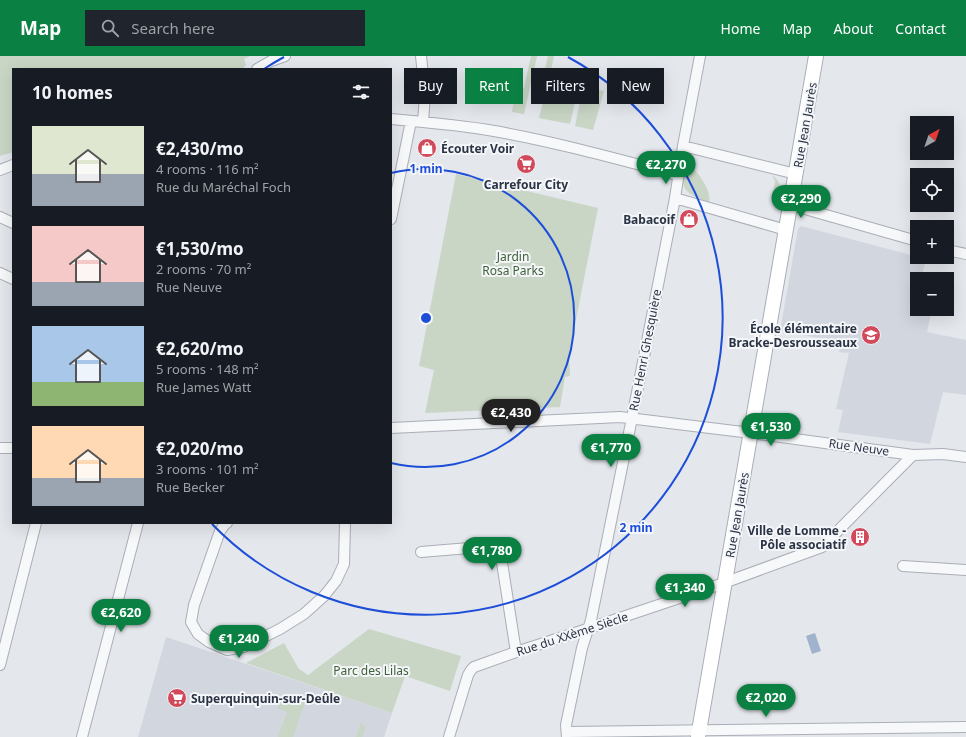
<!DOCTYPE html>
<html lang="en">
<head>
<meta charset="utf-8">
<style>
  :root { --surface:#171b24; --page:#20242c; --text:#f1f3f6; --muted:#9ea1a6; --accent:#0b8043 }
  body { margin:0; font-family:"Noto Sans",sans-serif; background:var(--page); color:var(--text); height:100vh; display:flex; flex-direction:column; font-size:15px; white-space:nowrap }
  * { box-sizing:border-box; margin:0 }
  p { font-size:13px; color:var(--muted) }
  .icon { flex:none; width:22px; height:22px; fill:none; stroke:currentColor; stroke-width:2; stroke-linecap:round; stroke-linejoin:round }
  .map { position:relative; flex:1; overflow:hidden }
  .drawer { position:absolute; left:12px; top:12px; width:380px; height:456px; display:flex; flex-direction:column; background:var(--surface); border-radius:0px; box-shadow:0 4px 16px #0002 }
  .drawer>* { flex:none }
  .guide { position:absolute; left:404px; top:12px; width:380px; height:36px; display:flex; gap:8px }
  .needle { width:26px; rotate:40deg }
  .fabs { position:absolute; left:910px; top:60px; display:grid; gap:8px }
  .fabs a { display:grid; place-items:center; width:44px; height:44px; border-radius:0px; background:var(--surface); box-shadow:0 4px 16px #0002; font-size:20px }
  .price { position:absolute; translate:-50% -34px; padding:0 9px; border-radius:14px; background:var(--accent); color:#fff; font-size:13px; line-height:26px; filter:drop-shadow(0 1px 2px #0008) }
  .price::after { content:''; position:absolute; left:50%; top:24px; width:12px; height:9px; margin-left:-6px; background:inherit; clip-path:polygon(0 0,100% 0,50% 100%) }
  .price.selected { background:#222; color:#fff }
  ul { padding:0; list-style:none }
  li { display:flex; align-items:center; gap:12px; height:100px; padding:0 20px }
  li span { display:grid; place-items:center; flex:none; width:112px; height:80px; border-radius:0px; color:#555 }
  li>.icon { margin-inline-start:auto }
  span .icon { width:48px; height:48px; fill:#fffc; stroke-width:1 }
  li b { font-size:17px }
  h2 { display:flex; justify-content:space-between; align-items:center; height:48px; padding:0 20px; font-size:17px }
  .chip { padding:0 14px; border-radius:0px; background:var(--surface); box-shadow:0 4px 16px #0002; font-size:14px; line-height:36px }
  .chip.selected { background:var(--accent); color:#fff }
  header { display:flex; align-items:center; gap:24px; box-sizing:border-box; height:56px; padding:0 20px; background:var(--accent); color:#fff }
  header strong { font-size:19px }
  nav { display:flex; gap:22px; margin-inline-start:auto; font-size:14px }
  .search { width:280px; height:36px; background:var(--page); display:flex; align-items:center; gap:10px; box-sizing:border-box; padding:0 14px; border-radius:0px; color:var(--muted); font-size:15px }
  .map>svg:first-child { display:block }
</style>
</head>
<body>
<header>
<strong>Map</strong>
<div class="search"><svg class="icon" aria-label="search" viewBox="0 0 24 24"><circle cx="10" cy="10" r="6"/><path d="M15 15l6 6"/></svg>Search here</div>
<nav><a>Home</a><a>Map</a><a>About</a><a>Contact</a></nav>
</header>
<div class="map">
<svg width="966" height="681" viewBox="0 0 966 681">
  <rect width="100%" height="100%" fill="#e4e7ec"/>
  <path fill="#d2d6de" d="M801 170 926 203 922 218 939 222V223H917V253H932L927 276 966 284V339L943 336 930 388 838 376 843 354 836 353 849 297 839 296 842 286 780 275 798 173Z
    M166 581 392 657 384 681H138Z"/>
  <path fill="#c9d6c5" d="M0 0H250L244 3 246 9 242 13H13V96L0 100Z
    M531 0H537L524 58 512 56 516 31 524 32Z
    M548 0H554L549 23 543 22Z
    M583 31 604 35 593 74 575 70Z
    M549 40 572 44 575 46 570 68 539 62 544 42 548 43Z
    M689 108C697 115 712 134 709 146 697 142 681 137 683 122 684 116 684 112 689 108Z
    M456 118 598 152 569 299 570 320 565 321 560 351 425 357 434 314 419 310Z
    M772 119C781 126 783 134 781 145L775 139 774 132 775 125Z
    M369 573 461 600 450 635 405 620 392 657 246 607 284 587 299 613 308 619Z
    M292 642 305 646 293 681H278L287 656 277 652 279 649Z
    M361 666 365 672 362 681H356Z"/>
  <path fill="#9fb4cc" d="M815 577 821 595 812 598 806 580Z"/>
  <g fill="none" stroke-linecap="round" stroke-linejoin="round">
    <g stroke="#a9aeb7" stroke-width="12">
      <path id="street" d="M421 0 425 39 423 66
        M257 13 271 5 285 0
        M391 63C425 66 460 69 494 75 556 86 617 103 678 119
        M683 90 796 118
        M0 114 13 109
        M675 142 786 174
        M791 149 917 185
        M0 161 13 167
        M391 163 411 65
        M947 194 966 198
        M0 217 13 223
        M391 372 620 361 751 377 913 399 943 398 966 401
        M0 392H13
        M227 467 225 468 220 475 194 549 191 566 198 578 209 586 227 594 244 591 280 573 304 558 324 540 336 525 344 508 345 467
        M421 496 493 490 500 494 516 596
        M903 510 966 514
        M0 609 36 467
        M567 676 966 671
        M82 681 138 467
        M449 681 468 619 471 614 474 611 516 596 584 574 721 528 822 491 888 424 913 399
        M567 681 566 669 567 664 582 592 591 564 632 362 675 142 683 90 700 0"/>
    </g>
    <g stroke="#a9aeb7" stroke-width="16">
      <path id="secondary" d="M698 681 816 0"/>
    </g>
    <use href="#street" stroke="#f7f8fa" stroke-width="10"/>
    <use href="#secondary" stroke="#fff" stroke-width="14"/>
  </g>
  <g fill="none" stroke="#1d4ed8" stroke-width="2">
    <path d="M391 117A149 149 0 1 1 391 407"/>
    <path d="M264 13A297 297 0 0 1 284 1M568 1A297 297 0 1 1 212 468"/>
  </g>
  <defs>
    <g id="shop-disc" transform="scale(1)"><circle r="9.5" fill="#d1495b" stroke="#f4f6f9"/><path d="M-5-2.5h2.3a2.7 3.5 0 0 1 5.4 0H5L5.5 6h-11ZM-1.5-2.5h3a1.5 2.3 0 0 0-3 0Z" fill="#fff"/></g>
    <g id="supermarket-disc" transform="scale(1)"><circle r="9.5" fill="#d1495b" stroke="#f4f6f9"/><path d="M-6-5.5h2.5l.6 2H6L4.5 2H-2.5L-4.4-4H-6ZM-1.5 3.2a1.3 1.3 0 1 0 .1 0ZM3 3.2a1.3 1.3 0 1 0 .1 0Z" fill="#fff"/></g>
    <g id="school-disc" transform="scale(1)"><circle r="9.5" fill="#d1495b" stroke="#f4f6f9"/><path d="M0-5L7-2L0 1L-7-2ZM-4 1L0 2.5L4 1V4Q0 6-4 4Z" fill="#fff"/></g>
    <g id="building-disc" transform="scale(1)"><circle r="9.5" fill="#d1495b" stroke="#f4f6f9"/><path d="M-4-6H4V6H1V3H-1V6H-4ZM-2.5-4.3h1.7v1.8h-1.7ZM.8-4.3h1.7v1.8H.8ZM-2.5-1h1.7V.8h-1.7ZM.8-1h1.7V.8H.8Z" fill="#fff"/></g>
  </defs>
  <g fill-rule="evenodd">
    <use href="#shop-disc" x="427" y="92"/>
    <use href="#supermarket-disc" x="526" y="108"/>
    <use href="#shop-disc" x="689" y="163"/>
    <use href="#school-disc" x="871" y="279"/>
    <use href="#building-disc" x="860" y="481"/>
    <use href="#supermarket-disc" x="177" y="642"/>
  </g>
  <g text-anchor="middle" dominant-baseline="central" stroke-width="4" stroke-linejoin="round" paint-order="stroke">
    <g font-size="12" fill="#2b3445" stroke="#f4f6f9">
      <text transform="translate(805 69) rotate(-80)">Rue Jean Jaurès</text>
      <text transform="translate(645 294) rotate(-79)">Rue Henri Ghesquière</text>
      <text transform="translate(859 391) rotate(8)">Rue Neuve</text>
      <text transform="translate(737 459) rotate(-80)">Rue Jean Jaurès</text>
      <text transform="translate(572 578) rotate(-18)">Rue du XXème Siècle</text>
    </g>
    <g font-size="12" font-weight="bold" fill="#2b3445" stroke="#f4f6f9" text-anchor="end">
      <text x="441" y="92" text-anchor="start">Écouter Voir</text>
      <text x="526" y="128" text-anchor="middle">Carrefour City</text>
      <text x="675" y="163">Babacoif</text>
      <text x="857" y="272">École élémentaire<tspan x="857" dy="14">Bracke-Desrousseaux</tspan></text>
      <text x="846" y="474">Ville de Lomme -<tspan x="846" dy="14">Pôle associatif</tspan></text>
      <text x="191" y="642" text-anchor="start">Superquinquin-sur-Deûle</text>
    </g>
    <g font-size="12" fill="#3f6138" stroke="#f4f6f9">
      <text x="513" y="200">Jardin<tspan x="513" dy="14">Rosa Parks</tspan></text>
      <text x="371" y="614">Parc des Lilas</text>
    </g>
  </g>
  <circle cx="426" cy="262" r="6" fill="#1d4ed8" stroke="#f4f6f9" stroke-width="2"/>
  <g font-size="12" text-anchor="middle" font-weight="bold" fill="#1d4ed8" stroke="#f4f6f9" stroke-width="4" stroke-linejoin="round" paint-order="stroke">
    <text x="426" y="117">1 min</text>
    <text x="636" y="476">2 min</text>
  </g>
</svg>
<div class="fabs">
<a><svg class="needle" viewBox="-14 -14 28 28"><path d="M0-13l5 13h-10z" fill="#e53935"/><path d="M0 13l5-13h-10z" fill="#9ea1a6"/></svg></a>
<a><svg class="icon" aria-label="locate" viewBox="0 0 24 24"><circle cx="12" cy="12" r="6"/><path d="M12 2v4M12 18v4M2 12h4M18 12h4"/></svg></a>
<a>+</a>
<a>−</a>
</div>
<b class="price" style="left:666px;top:129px">€2,270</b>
<b class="price" style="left:801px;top:163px">€2,290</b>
<b class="price selected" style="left:511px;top:377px">€2,430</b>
<b class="price" style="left:771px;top:391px">€1,530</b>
<b class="price" style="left:611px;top:412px">€1,770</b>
<b class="price" style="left:492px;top:515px">€1,780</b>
<b class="price" style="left:685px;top:552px">€1,340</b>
<b class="price" style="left:121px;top:577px">€2,620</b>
<b class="price" style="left:239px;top:603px">€1,240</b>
<b class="price" style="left:766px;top:662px">€2,020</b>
<div class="guide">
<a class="chip">Buy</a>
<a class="chip selected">Rent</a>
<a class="chip">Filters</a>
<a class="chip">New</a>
</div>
<section class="drawer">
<h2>10 homes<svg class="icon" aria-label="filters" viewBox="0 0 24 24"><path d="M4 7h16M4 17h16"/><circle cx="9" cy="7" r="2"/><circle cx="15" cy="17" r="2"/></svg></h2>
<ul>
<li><span style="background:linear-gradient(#dfe7d0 60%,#9aa5b1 0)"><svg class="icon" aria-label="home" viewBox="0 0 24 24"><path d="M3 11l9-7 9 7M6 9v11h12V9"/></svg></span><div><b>€2,430/mo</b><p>4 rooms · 116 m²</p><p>Rue du Maréchal Foch</p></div></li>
<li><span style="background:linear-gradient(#f6c9c9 70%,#9aa5b1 0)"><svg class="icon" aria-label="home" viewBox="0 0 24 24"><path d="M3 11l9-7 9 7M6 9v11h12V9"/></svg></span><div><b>€1,530/mo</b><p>2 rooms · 70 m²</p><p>Rue Neuve</p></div></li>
<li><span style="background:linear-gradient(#a9c7e8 70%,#8fb573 0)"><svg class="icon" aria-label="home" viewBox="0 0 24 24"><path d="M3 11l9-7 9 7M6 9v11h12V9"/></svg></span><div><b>€2,620/mo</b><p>5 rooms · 148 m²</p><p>Rue James Watt</p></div></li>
<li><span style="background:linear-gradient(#ffd9b3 65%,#9aa5b1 0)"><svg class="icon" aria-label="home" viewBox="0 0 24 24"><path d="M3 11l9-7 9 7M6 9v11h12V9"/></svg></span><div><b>€2,020/mo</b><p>3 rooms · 101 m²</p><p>Rue Becker</p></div></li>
</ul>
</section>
</div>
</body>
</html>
